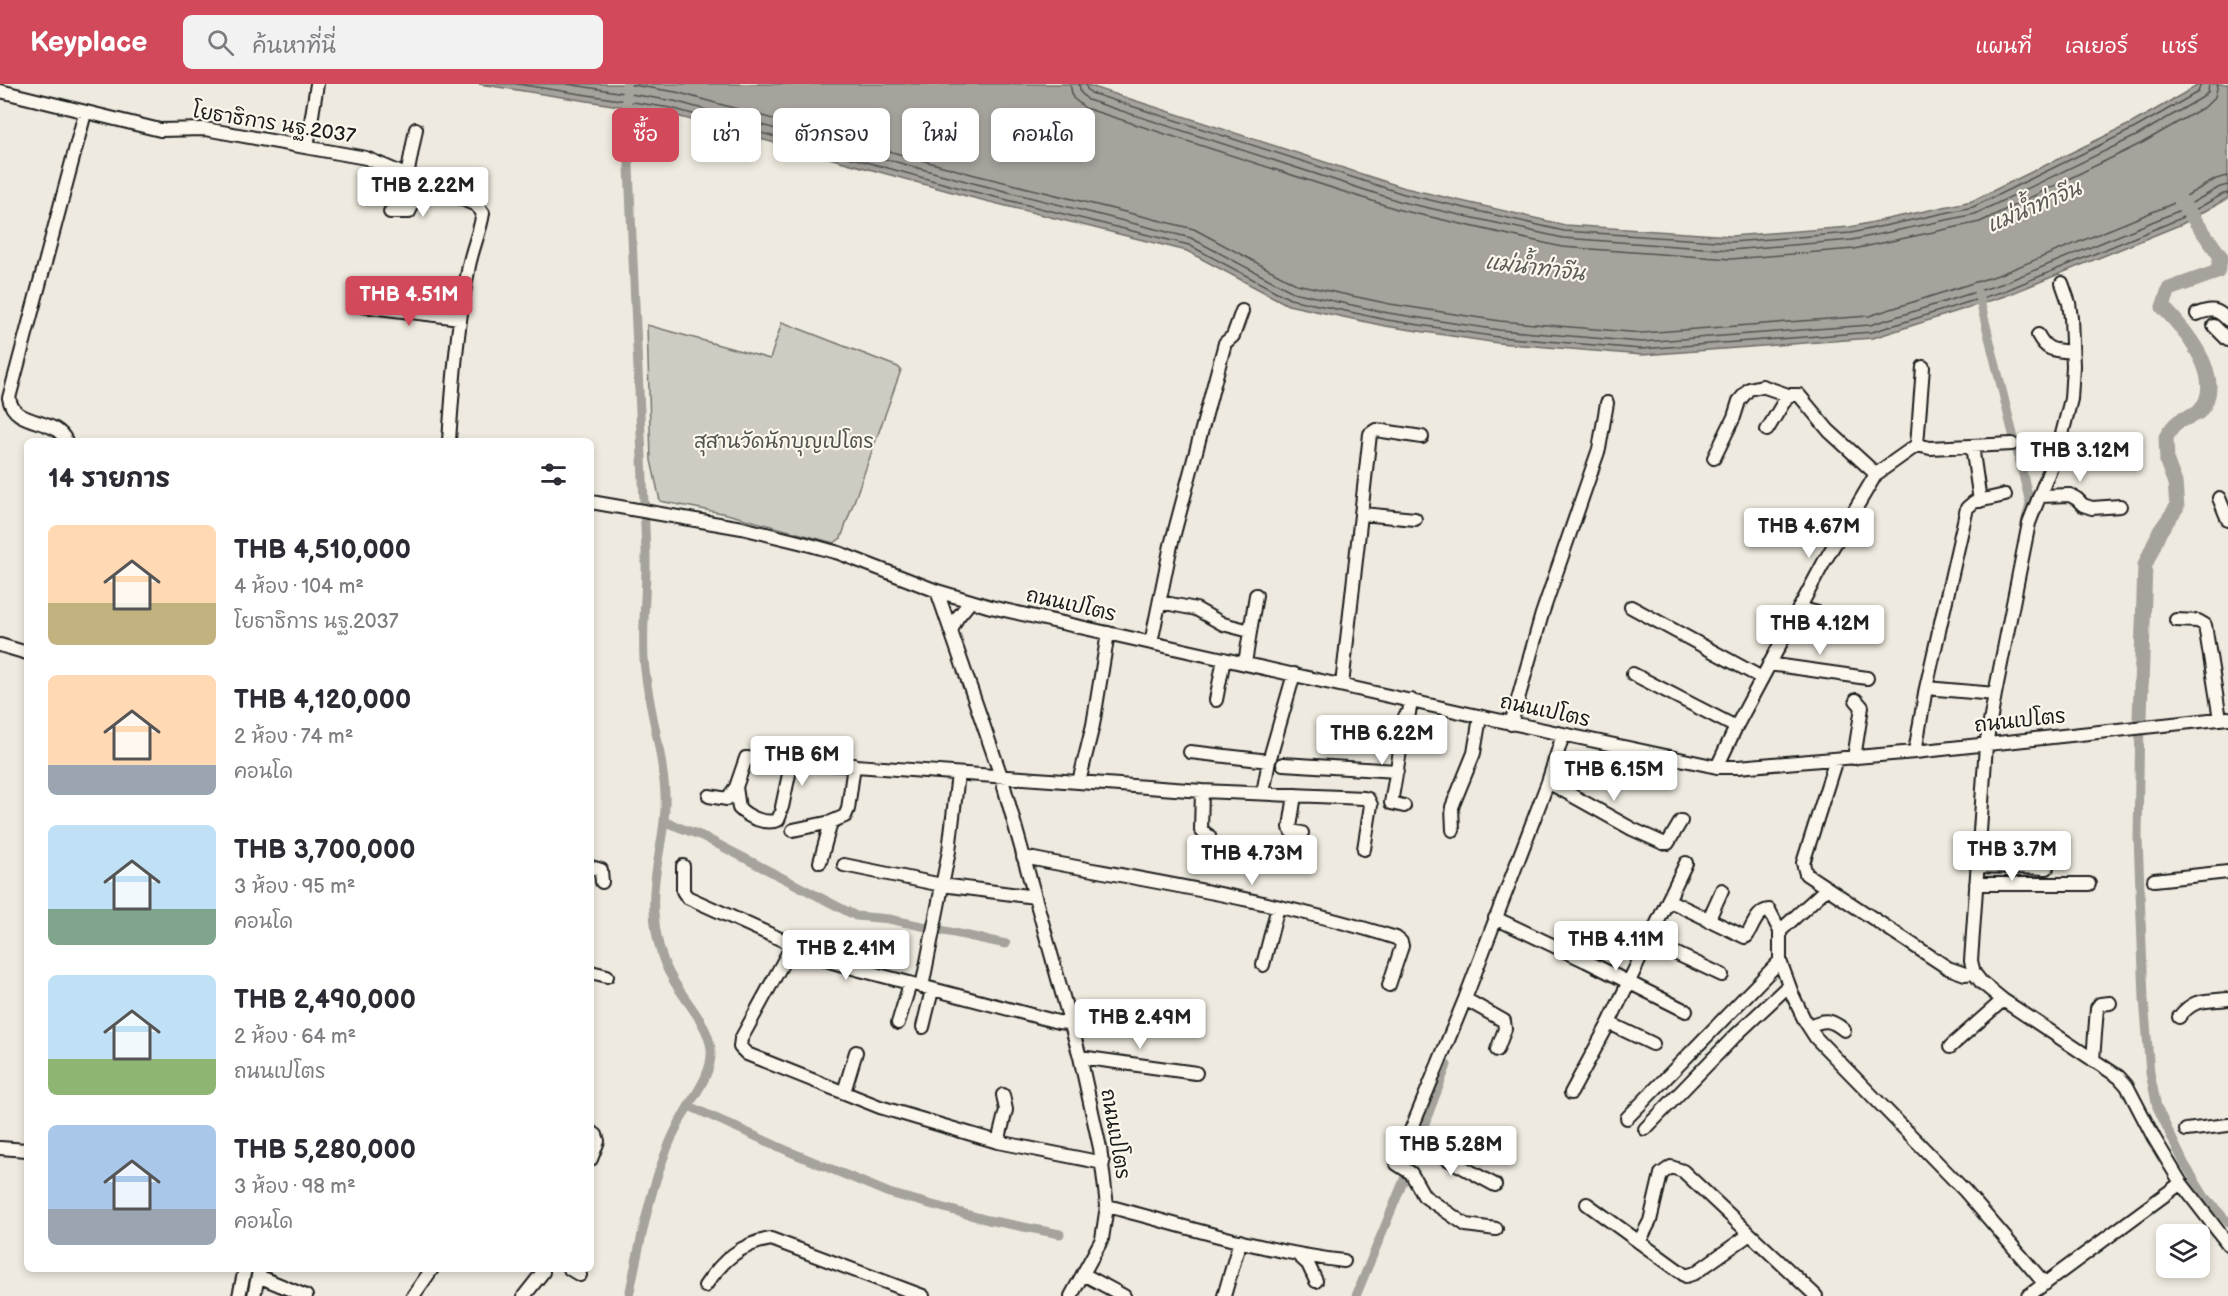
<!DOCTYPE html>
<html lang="th">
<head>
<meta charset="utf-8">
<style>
  :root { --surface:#fff; --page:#f2f2f3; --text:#2b2b33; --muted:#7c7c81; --accent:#d1495b }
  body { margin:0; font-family:"Balsamiq Sans","Playpen Sans Thai",sans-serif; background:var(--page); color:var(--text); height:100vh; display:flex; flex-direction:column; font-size:22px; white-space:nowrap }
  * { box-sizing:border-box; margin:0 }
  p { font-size:20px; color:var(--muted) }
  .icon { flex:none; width:33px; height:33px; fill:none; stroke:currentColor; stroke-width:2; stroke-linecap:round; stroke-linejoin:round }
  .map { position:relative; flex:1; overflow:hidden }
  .side { position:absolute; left:24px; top:354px; width:570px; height:834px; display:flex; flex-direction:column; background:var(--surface); border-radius:9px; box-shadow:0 3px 9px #0003 }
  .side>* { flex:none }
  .top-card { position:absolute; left:612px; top:24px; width:570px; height:54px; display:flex; gap:12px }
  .buttons { position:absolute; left:2156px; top:1140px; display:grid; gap:12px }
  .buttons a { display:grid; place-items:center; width:54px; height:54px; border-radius:9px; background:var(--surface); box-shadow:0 3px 9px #0003; font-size:30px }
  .price { position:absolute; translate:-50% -51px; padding:0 14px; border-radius:6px; background:#fff; color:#222; font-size:20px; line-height:39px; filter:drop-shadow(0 2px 3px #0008) }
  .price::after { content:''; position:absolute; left:50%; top:36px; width:18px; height:14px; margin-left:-9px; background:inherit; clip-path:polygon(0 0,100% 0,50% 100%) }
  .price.active { background:var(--accent); color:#fff }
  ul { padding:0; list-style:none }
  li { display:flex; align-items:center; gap:18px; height:150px; padding:0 24px }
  li span { display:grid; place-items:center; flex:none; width:168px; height:120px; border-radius:9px; color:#555 }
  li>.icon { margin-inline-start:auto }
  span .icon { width:72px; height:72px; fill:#fffc; stroke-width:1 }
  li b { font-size:26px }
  h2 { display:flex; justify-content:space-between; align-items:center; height:72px; padding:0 24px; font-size:26px }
  .chip { padding:0 21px; border-radius:9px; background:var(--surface); box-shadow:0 3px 9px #0003; font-size:21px; line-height:54px }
  .chip.active { background:var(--accent); color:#fff }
  header { display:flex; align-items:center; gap:36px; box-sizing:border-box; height:84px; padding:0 30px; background:var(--accent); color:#fff }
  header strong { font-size:28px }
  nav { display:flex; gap:33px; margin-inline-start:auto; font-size:21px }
  .search { width:420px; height:54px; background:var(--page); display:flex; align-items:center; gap:15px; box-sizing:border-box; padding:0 21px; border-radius:9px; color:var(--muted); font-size:22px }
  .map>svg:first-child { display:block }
</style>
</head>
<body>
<header>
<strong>Keyplace</strong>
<div class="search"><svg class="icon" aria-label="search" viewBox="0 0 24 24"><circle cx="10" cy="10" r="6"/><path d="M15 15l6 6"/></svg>ค้นหาที่นี่</div>
<nav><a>แผนที่</a><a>เลเยอร์</a><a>แชร์</a></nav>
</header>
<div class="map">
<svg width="2228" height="1212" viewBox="0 0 2228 1212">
  <rect width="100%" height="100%" fill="#eeeadf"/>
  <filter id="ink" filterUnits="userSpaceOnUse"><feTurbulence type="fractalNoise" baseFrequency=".0167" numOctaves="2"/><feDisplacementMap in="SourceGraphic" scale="12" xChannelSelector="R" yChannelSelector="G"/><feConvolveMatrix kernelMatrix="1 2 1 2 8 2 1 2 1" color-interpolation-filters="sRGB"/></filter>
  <g filter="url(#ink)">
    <path fill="#ceccc2" stroke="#75746f" stroke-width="1.5" d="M782 238 898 283 901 286 841 454 834 459 727 430 660 417 651 376 647 241 770 275Z"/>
    <path fill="#a6a39d" stroke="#6f6d69" stroke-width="1.5" d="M479 0H1084L1405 104 1565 141 1731 152 1850 143 1972 117 2132 39 2200 0H2228V114L2182 140 2005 212 1873 254 1642 271 1498 259 1385 242 1288 221 1187 167 970 113 670 30Z"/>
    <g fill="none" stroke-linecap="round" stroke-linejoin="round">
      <path stroke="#535250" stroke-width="1.5" d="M517 0 671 24 971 107 1189 161 1290 215 1387 236 1498 253 1641 265 1872 248 2004 207 2179 135 2223 110 2228 109
        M567 0 674 17 973 99 1191 154 1293 208 1388 229 1499 246 1641 258 1870 241 2001 200 2176 128 2220 103 2228 101
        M626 0 676 8 975 91 1194 145 1296 200 1390 220 1500 237 1642 249 1869 232 1998 191 2172 120 2216 95 2228 92
        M1070 0 1073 14 1085 24 1400 126 1562 163 1731 175 1854 165 1980 138 2142 59 2206 22 2215 13 2218 0
        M1079 0 1081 9 1088 16 1402 118 1563 154 1731 166 1852 156 1975 130 2138 51 2203 13 2208 8 2209 0
        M1086 0 1087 5 1091 9 1404 110 1564 147 1731 158 1851 149 1973 123 2135 44 2198 8 2201 0"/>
      <path stroke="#a6a39d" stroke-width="9" d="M626 0C631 156 640 312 646 468 647 504 642 539 644 575 647 621 663 664 665 710 667 750 651 789 654 828 655 850 661 876 672 894 684 916 708 939 711 965 713 988 696 1009 685 1028 653 1083 642 1150 629 1212
        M1978 209 2030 419 2026 435
        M2140 634 2138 753 2144 915 2150 989 2157 1023 2184 1079 2205 1113 2228 1138
        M665 738 702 752 856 832 889 835 1006 860
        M689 1022 788 1067 889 1109 988 1136 1060 1150
        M1356 1212 1401 1103 1447 981"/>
      <path stroke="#a6a39d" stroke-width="15" d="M2140 634 2145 481 2160 447 2177 423 2175 399 2167 378 2166 353C2169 348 2173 342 2178 338 2184 334 2193 333 2199 328 2228 296 2185 246 2163 223L2169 205 2217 188 2221 173 2181 117"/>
      <g stroke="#1c1c1c" stroke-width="16">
        <path id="minor" d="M0 7 160 46 205 45 366 74 476 121 483 129C480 149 471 167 468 187 457 243 453 300 449 357
          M307 63 317 0
          M407 92 416 45
          M390 128H409L411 124 416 96
          M2062 199 2069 219 2071 234 2073 282 2071 315 2059 362 2029 439 1995 610 1986 661 1971 877 1974 889 1981 898 2003 916 2119 993 2127 1002 2154 1054 2181 1099 2228 1160
          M362 222 460 234
          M2197 230C2212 224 2217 225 2228 236
          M2214 242 2228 256
          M2038 251C2047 268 2055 266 2072 268
          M1767 346 1788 311H1799L1829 347 1876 390
          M66 357C55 332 14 344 9 314L85 29
          M1917 361 1930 364 2012 360
          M1972 362 1980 417
          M1714 374 1734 333 1739 317 1749 305 1762 302 1788 311
          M2040 412 2070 411 2077 415 2083 421 2092 424 2120 422
          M2219 414 2228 436
          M591 418 742 444 803 459 839 469 937 507 991 523 1469 630 1717 683H1738L1915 668 2228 634
          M1362 430 1415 435
          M937 507 1001 692 1080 973 1100 1064 1107 1122 1102 1155 1071 1212
          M1160 518 1196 525 1223 540 1250 547
          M1631 523 1762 594
          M1799 524 1852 538
          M2176 536 2198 537 2205 541 2220 635
          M951 547 957 534 971 517
          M1151 559 1171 461 1225 259 1233 252 1242 227
          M0 561 27 569
          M1245 579 1256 511
          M1769 580 1867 594
          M1633 590 1736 643
          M1342 601 1370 350 1376 346 1422 353
          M1926 604 1995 610
          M1216 616 1224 575
          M1408 630 1405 632 1402 647 1403 650 1406 648 1411 616
          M1511 640 1542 530 1599 365 1607 319
          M1403 650 1391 719 1404 722
          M1190 668 1269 677
          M1915 668 1926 604 1967 424 1974 418 2005 411
          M1854 674 1862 623 1856 616
          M1836 675 1803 779 1806 790 1948 884 1965 890 1974 889
          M1283 680 1397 687
          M1717 683 1736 643 1824 478 1876 390 1917 361 1923 283
          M1079 698 1093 641 1108 549
          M1548 698 1632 745 1663 759H1668L1681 737
          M1202 707 1201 746 1209 752
          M1263 709 1269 677 1294 590
          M1295 711 1290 743 1291 747 1302 749
          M709 712 727 715 736 703
          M782 723 792 676
          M780 731 778 736C765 741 748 733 739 724L736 703 746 674 1202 707 1364 714 1368 715 1371 721 1364 765
          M793 746 831 738 845 732 848 725 854 681
          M1453 746 1452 723 1474 669 1480 633
          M1023 773C1148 797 1275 816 1396 854L1401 858 1402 862 1389 901
          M820 778 831 738
          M844 781 942 801 1035 813
          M683 782V807L687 813 829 877 860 886 1058 938 1104 943 1118 939 1134 941
          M1977 782 2047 784
          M591 783 601 786 602 798
          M2154 796 2228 788
          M1976 800H2089
          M1827 804 1780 847V877L1793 912 1805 937 1816 954 1965 1107 2045 1200
          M1668 816 1745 853 1747 852C1753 842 1757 827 1769 826L1780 847
          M1495 834 1586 877 1686 927
          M1708 837 1722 806
          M1649 857 1722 891
          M793 860 741 955 740 963 747 970 880 1023 998 1058 1103 1079
          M1263 881 1278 823
          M591 888 607 892
          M922 903 949 767 958 690
          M1465 915 1504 937 1505 945 1497 966
          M2179 933C2195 913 2205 918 2228 915
          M898 939 910 900
          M1609 939 1653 960
          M1809 942C1824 935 1831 935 1844 946
          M923 943 932 906
          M1950 963 2003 916
          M1080 973 1196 989
          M2093 976 2097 924 2100 920 2110 919
          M844 1008 856 968
          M1571 1009 1609 939 1686 779
          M1627 1034 1780 877
          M1645 1045 1734 953 1789 901
          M2186 1046 2228 1041
          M1411 1047 1431 1066 1495 1101
          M591 1048 596 1051 598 1057 591 1075
          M998 1058 1006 1026 1003 1011
          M0 1064 27 1066
          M1587 1120 1686 1192 1695 1189 1750 1150 1816 1212
          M1107 1122C1185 1142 1264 1168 1344 1177
          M1496 1145 1466 1141 1424 1112 1411 1089 1397 1080 1465 915 1548 698 1563 651
          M1639 1158 1650 1137 1661 1090 1671 1083 1683 1087 1750 1150
          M1297 1170 1308 1180 1316 1197
          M570 1185 580 1191
          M1083 1190 1124 1212
          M258 1192 306 1212
          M705 1202C722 1177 740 1160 771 1155L923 1212
          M239 1212 245 1185
          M254 1212 259 1187
          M413 1212 432 1185
          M524 1212 543 1188
          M1224 1212 1240 1157
          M2028 1212 2181 1099"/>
      </g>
      <use href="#minor" stroke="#fbf7ec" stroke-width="12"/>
    </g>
  </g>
  <g text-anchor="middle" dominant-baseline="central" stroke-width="4.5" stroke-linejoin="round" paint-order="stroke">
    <g font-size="20" fill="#1c1c1c" stroke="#fbf7ec">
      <text transform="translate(274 40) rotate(9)">โยธาธิการ นฐ.2037</text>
      <text transform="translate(1071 521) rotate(13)">ถนนเปโตร</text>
      <text transform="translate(1545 627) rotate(12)">ถนนเปโตร</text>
      <text transform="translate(2020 637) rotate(-6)">ถนนเปโตร</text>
      <text transform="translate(1115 1050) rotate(80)">ถนนเปโตร</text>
    </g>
    <g font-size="20" fill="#51514e" stroke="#fbf7ec">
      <text x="784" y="358">สุสานวัดนักบุญเปโตร</text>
    </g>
    <g font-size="21" font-style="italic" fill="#5a5956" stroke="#fbf7ec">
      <text transform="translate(2034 123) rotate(-23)">แม่น้ำท่าจีน</text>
      <text transform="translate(1535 184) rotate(7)">แม่น้ำท่าจีน</text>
    </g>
  </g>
</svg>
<div class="buttons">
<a><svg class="icon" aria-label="layers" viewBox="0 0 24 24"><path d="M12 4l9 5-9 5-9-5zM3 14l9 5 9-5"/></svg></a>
</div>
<b class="price" style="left:423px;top:134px">THB 2.22M</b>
<b class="price active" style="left:409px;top:243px">THB 4.51M</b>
<b class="price" style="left:2080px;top:399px">THB 3.12M</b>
<b class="price" style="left:1809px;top:475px">THB 4.67M</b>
<b class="price" style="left:1820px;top:572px">THB 4.12M</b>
<b class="price" style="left:1382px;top:682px">THB 6.22M</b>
<b class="price" style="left:802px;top:703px">THB 6M</b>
<b class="price" style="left:1614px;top:718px">THB 6.15M</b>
<b class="price" style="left:2012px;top:798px">THB 3.7M</b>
<b class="price" style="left:1252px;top:802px">THB 4.73M</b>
<b class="price" style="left:1616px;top:888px">THB 4.11M</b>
<b class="price" style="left:846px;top:897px">THB 2.41M</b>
<b class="price" style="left:1140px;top:966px">THB 2.49M</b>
<b class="price" style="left:1451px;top:1093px">THB 5.28M</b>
<div class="top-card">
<a class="chip active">ซื้อ</a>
<a class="chip">เช่า</a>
<a class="chip">ตัวกรอง</a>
<a class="chip">ใหม่</a>
<a class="chip">คอนโด</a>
</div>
<section class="side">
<h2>14 รายการ<svg class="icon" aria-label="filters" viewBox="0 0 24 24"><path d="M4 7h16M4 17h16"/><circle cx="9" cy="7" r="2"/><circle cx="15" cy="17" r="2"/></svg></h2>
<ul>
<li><span style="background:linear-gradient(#ffd9b3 65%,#c2b280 0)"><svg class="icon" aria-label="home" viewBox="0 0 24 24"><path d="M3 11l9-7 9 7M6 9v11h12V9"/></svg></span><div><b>THB 4,510,000</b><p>4 ห้อง · 104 m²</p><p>โยธาธิการ นฐ.2037</p></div></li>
<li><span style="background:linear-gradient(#ffd9b3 75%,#9aa5b1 0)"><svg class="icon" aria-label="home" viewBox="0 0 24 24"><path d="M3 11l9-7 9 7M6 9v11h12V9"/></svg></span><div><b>THB 4,120,000</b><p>2 ห้อง · 74 m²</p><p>คอนโด</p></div></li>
<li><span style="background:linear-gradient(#bfe0f5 70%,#7fa58c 0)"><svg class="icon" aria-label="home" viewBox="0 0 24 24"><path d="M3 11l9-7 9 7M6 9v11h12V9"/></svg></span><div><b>THB 3,700,000</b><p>3 ห้อง · 95 m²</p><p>คอนโด</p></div></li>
<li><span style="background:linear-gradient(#bfe0f5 70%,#8fb573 0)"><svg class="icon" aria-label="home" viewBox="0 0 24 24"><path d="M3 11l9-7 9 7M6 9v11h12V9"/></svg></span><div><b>THB 2,490,000</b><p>2 ห้อง · 64 m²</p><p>ถนนเปโตร</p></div></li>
<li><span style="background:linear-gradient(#a9c7e8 70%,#9aa5b1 0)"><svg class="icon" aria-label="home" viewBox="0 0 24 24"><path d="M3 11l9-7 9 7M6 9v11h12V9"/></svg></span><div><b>THB 5,280,000</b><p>3 ห้อง · 98 m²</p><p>คอนโด</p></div></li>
</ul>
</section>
</div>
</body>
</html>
